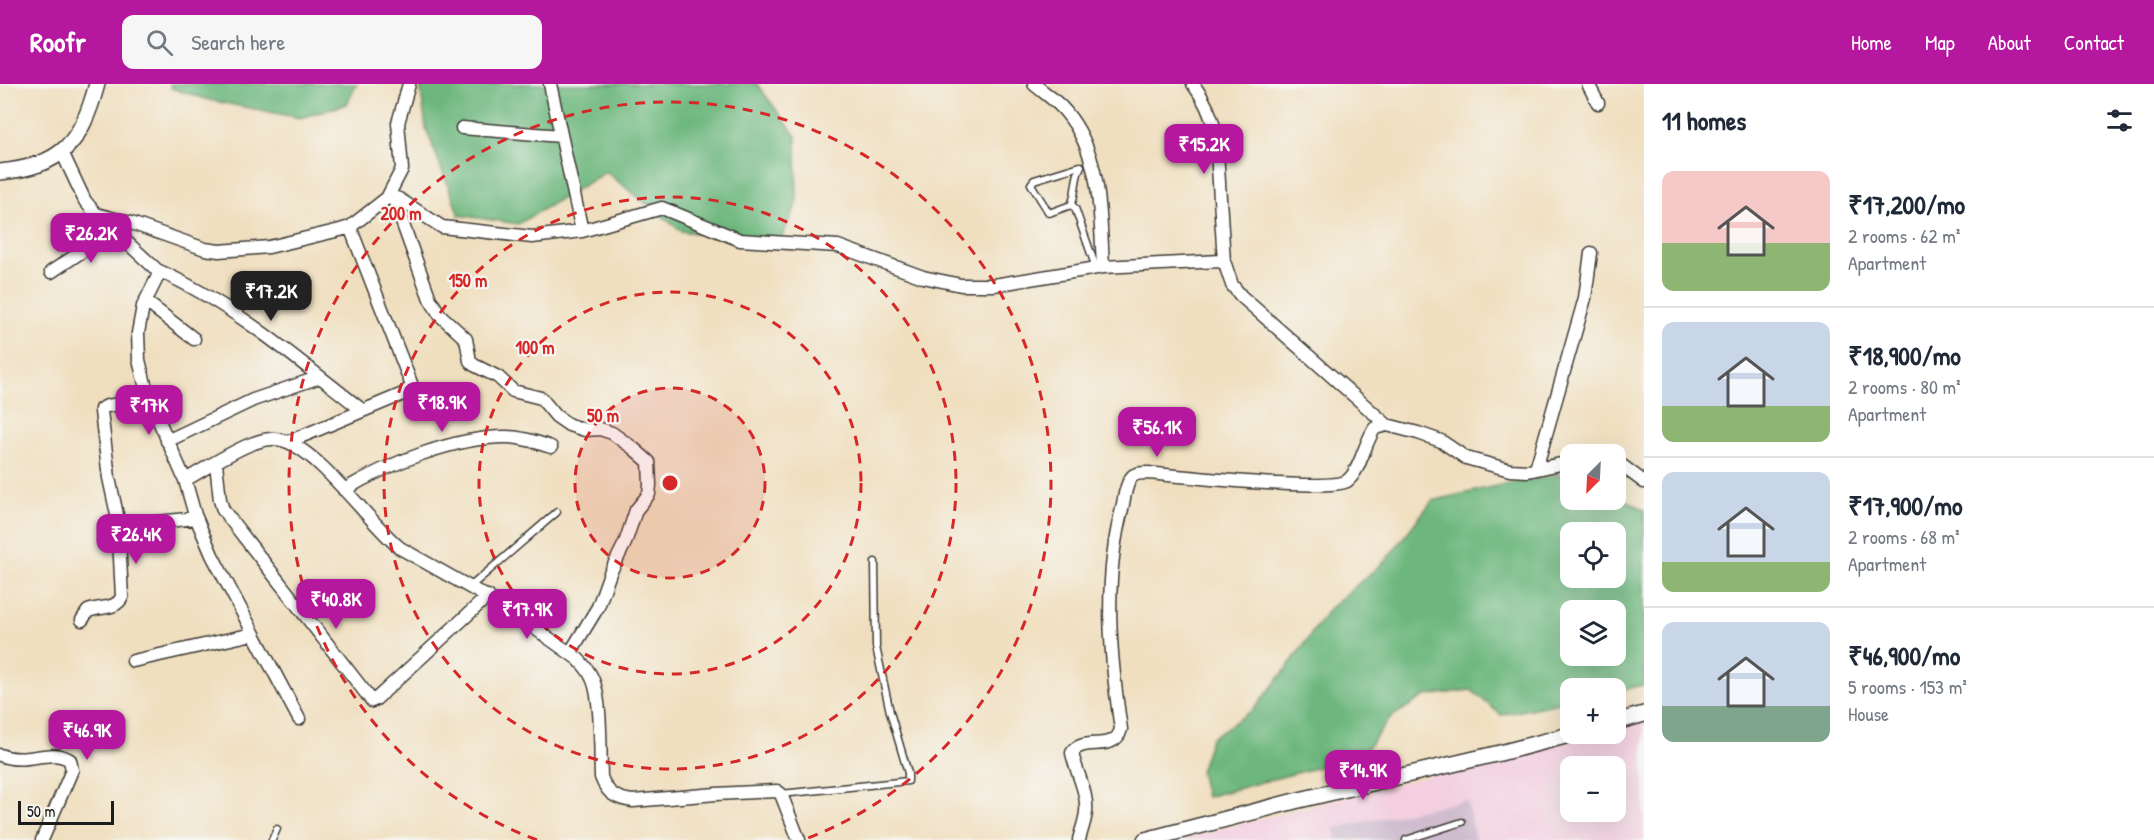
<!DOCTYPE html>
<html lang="en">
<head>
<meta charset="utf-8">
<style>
  :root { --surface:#fff; --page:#f6f6f7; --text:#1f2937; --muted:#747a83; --line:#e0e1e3; --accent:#b5179e }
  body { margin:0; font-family:"Patrick Hand",sans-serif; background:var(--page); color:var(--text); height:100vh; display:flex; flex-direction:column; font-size:22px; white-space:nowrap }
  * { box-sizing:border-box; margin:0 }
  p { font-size:20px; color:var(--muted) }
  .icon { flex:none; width:33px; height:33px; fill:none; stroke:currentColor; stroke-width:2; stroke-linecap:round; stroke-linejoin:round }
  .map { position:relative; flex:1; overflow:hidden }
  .sheet { display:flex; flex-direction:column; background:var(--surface); width:510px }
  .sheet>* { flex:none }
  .needle { width:39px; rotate:204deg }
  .buttons { position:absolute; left:1560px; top:360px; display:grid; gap:12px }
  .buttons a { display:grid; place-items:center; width:66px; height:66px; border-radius:12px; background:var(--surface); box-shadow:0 6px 24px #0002; font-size:30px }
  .scale { position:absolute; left:18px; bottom:15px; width:96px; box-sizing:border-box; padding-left:6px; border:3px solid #1c1c1c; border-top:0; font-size:16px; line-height:21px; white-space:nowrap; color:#1c1c1c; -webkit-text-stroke:4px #f6f6f2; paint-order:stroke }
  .price { position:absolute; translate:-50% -51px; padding:0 14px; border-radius:12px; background:var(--accent); color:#fff; font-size:20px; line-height:39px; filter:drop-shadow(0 2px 3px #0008) }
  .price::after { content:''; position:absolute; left:50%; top:36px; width:18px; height:14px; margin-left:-9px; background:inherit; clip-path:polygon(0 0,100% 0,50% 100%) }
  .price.on { background:#222; color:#fff }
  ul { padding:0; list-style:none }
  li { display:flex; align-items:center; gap:18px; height:150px; padding:0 18px }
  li+li { border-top:2px solid var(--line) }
  li span { display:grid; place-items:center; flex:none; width:168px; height:120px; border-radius:12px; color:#555 }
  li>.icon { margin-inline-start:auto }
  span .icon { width:72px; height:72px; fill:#fffc; stroke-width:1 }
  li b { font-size:26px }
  h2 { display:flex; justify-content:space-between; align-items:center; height:72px; padding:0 18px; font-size:26px }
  header { display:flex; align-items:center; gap:36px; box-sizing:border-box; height:84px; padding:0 30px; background:var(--accent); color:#fff }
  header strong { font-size:28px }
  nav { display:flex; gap:33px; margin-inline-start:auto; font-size:21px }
  .search { width:420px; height:54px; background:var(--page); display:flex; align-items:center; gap:15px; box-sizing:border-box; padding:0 21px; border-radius:12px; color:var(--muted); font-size:22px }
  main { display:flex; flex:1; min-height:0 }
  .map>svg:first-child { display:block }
</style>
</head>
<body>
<header>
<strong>Roofr</strong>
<div class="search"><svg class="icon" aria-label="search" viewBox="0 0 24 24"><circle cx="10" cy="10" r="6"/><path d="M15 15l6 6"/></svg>Search here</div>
<nav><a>Home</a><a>Map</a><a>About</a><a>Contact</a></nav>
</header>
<main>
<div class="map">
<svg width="1644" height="756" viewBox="0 0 1644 756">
  <rect width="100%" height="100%" fill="#f6f6f2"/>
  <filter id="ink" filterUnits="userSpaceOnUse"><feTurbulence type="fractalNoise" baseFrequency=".0167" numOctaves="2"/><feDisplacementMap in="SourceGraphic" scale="12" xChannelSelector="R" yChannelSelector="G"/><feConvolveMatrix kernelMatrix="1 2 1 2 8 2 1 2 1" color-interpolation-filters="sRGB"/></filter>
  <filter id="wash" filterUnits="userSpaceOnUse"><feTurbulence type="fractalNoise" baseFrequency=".008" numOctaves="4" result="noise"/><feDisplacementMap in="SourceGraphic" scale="24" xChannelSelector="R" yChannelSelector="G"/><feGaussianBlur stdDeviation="1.35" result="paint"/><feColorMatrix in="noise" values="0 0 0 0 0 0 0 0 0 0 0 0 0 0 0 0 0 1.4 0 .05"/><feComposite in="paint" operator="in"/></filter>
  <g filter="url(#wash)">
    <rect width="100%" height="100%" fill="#f0dfbf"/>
    <path fill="#f3cfe0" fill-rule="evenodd" d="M1644 637V756H1177L1594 650H1616V644ZM1570 682H1616V728H1570Z"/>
    <path fill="#cfbdcf" d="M1467 716 1475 756H1337L1334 744Z"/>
    <path fill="#6db77e" stroke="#446a4d" stroke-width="1.5" fill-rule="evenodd" d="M170 0H357L347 20 300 34 209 16 171 4Z
      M420 0H757L796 52 797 119 779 160 681 147 606 88 518 140 459 131 426 44Z
      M1570 389V416H1616V410L1644 426V601L1616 607V604H1570V617L1501 631 1471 606 1425 612 1391 633 1361 672 1206 713 1200 687 1211 654 1254 625 1287 584 1329 525 1386 476 1432 417 1505 400ZM1570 448H1616V494H1570ZM1616 526V572H1570V526Z"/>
  </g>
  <g filter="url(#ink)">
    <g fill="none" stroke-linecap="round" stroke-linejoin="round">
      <g stroke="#3c3934" stroke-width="9">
        <path id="service" d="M1080 82 1034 96 1031 100 1049 129 1071 121 1075 124 1096 184
          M1071 121C1077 109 1074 94 1081 82
          M471 502 557 428
          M781 710 908 697V689L890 628 876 563 875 478
          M272 756 277 745
          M1406 756 1462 738"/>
      </g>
      <g stroke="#3c3934" stroke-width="15">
        <path id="minor" d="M550 0 582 147
          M1034 0C1044 9 1057 17 1065 27 1102 70 1100 130 1103 183
          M1193 0C1205 16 1212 31 1216 51L1224 178
          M1588 0 1598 19
          M462 44 561 52
          M62 68 85 117 96 130 157 186 158 192 143 222 138 249 139 276 148 312 185 396 195 431 212 471 299 635
          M393 113 430 215 440 231 466 255 470 277 474 281 498 293 513 307 541 314 556 332 569 341 585 346 600 345 612 349 633 364 649 378 650 401 649 410 636 426 625 459 610 489 598 523 570 569
          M387 114 402 85 398 39 409 0
          M96 130 131 139 205 165 219 167 269 163 340 146 350 143 387 114 393 113 399 115 442 143 532 153 582 147 662 124 740 156 838 162 923 193 961 201H994L1103 183 1220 177 1225 180 1232 201 1241 212 1387 341
          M157 186C232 219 298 276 362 326
          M51 188 114 146
          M145 217 194 255
          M167 357 253 316 320 293
          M288 358 403 310 411 303V299L350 143
          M1616 377 1644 398
          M216 379 220 416 223 426 372 617 376 615 488 512
          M1536 385 1585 214 1591 169
          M185 396C205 385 233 366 254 359 262 356 273 354 281 356 318 364 368 438 400 464L505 523 578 575C584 581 589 587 592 594 602 614 600 669 601 693 607 710 617 715 633 717L716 710 777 707 781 710 799 756
          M344 406C387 380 455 353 506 353 521 353 536 358 551 363
          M121 449 109 394 101 327V325L107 322 150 315
          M82 536 88 527C100 522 116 526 122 513L119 454 125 444 130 441 196 434
          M133 577 253 550
          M0 671C27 682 49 663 70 676L72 686 42 756
          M1079 756C1081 747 1085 738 1086 728 1088 708 1076 688 1072 669 1082 651 1115 670 1121 645 1110 572 1103 497 1122 425 1124 416 1125 402 1131 394 1134 389 1142 389 1148 389 1178 392 1328 408 1347 397 1360 388 1365 357 1375 344L1387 341 1418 349 1441 357 1466 374 1510 386 1528 387 1570 378"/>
      </g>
      <g stroke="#3c3934" stroke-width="18">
        <path id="tertiary" d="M0 88C62 82 81 59 97 0
          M1616 638 1644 630
          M1145 756 1295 717 1500 669 1573 650"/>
      </g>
      <use href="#service" stroke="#fff" stroke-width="6"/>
      <use href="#minor" stroke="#fff" stroke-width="12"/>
      <use href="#tertiary" stroke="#fff" stroke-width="15"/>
    </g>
  </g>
  <circle cx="670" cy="399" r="95" fill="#d62828" fill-opacity=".12"/>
  <g fill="none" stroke="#d62828" stroke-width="3" stroke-dasharray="10 8">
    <circle cx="670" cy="399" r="95"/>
    <circle cx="670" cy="399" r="191"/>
    <circle cx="670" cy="399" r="286"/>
    <path d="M537 756A381 381 0 1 1 803 756"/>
  </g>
  <circle cx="670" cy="399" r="9" fill="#d62828" stroke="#f6f6f2" stroke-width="3"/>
  <g font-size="18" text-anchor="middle" font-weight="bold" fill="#d62828" stroke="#f6f6f2" stroke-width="4.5" stroke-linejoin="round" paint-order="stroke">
    <text x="401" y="136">200 m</text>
    <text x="468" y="203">150 m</text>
    <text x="535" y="270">100 m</text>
    <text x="603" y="338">50 m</text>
  </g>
</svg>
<div class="buttons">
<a><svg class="needle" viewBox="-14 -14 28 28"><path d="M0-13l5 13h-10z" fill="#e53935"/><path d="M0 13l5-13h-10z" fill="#747a83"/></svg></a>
<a><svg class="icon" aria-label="locate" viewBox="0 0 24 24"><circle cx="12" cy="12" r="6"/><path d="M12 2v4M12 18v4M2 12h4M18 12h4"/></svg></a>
<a><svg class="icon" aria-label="layers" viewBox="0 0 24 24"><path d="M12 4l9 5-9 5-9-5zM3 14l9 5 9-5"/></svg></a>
<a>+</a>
<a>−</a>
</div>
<div class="scale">50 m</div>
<b class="price" style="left:1204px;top:91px">₹15.2K</b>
<b class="price" style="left:91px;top:180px">₹26.2K</b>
<b class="price on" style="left:271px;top:238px">₹17.2K</b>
<b class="price" style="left:442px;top:349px">₹18.9K</b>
<b class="price" style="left:149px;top:352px">₹17K</b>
<b class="price" style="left:1157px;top:374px">₹56.1K</b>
<b class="price" style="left:136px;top:481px">₹26.4K</b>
<b class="price" style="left:336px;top:546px">₹40.8K</b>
<b class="price" style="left:527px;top:556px">₹17.9K</b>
<b class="price" style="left:87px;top:677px">₹46.9K</b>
<b class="price" style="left:1363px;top:717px">₹14.9K</b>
</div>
<section class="sheet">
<h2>11 homes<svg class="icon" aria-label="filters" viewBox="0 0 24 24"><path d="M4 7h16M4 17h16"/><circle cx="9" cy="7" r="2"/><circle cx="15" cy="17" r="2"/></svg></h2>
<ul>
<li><span style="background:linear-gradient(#f6c9c9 60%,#8fb573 0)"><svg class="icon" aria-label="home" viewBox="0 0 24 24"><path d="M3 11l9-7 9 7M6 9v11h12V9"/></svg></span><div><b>₹17,200/mo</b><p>2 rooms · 62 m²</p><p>Apartment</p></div></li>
<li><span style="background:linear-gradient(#c9d6e8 70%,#8fb573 0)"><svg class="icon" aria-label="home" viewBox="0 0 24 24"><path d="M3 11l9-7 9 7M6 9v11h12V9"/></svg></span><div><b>₹18,900/mo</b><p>2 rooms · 80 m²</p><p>Apartment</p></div></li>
<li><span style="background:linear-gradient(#c9d6e8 75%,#8fb573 0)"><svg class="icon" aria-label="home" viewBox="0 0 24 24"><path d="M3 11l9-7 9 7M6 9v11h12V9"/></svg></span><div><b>₹17,900/mo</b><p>2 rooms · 68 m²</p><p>Apartment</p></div></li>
<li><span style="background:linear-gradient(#c9d6e8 70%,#7fa58c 0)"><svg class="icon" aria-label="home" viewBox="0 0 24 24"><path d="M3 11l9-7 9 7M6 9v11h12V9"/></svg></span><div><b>₹46,900/mo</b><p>5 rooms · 153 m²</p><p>House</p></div></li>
</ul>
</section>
</main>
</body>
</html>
